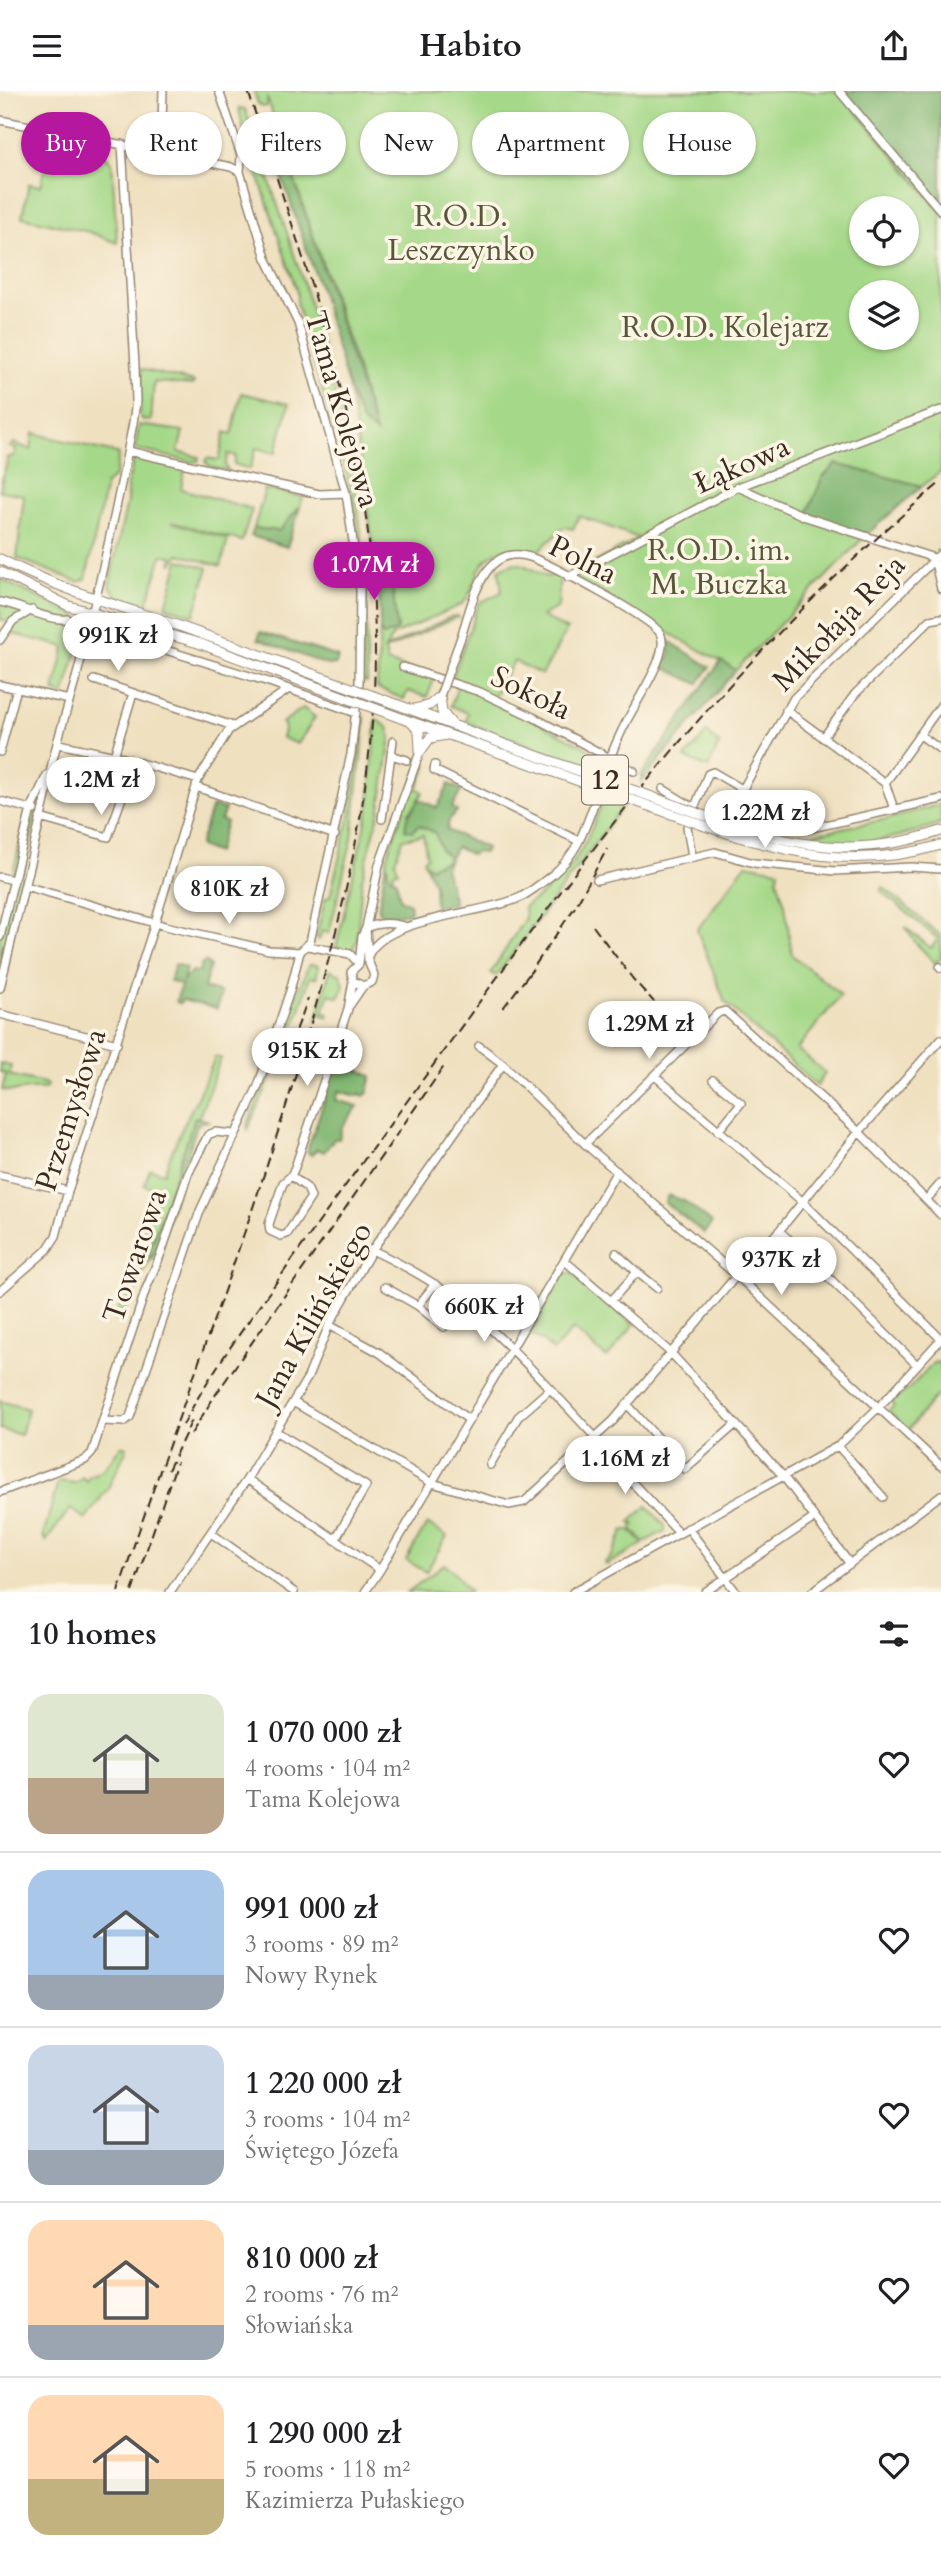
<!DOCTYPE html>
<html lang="en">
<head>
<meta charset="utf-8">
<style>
  :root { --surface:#fff; --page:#f2f2f2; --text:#202124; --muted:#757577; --line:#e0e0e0; --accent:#b5179e }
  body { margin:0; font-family:Cardo,serif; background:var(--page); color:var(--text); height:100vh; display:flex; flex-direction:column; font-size:26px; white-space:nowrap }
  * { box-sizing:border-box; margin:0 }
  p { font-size:23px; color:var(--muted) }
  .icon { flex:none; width:38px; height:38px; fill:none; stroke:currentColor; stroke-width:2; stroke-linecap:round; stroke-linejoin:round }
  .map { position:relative; height:1501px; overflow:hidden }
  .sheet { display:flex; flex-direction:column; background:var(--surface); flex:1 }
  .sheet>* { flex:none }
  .guide { position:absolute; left:21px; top:21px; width:900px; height:63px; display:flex; gap:14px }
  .tools { position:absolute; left:849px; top:105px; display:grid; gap:14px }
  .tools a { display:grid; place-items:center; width:70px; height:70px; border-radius:50%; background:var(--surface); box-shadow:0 2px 5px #0004; font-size:35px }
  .price { position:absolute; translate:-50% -60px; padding:0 16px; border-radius:24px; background:#fff; color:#222; font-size:23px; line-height:46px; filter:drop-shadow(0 2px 4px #0008) }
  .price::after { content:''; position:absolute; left:50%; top:42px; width:21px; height:16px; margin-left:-10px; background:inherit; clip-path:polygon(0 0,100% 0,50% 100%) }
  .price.on { background:var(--accent); color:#fff }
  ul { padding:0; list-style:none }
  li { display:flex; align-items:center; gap:21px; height:175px; padding:0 28px }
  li+li { border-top:2px solid var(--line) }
  li span { display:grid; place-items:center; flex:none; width:196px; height:140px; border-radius:21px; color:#555 }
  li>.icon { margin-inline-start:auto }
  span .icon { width:84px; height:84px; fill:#fffc; stroke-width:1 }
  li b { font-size:30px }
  h2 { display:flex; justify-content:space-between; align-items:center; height:84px; padding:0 28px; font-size:30px }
  .chip { padding:0 24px; border-radius:32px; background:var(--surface); box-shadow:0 2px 5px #0004; font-size:24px; line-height:63px }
  .chip.on { background:var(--accent); color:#fff }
  header { display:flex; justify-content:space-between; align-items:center; height:91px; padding:0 28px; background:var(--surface); font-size:32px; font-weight:800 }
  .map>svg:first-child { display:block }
</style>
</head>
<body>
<header><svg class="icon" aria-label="menu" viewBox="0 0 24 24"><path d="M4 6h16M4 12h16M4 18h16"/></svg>Habito<svg class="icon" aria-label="share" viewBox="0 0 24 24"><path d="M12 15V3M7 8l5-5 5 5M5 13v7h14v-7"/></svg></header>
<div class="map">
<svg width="941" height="1501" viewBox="0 0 941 1501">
  <rect width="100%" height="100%" fill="#fcf5e5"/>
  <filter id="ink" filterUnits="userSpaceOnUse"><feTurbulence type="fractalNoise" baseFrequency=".0143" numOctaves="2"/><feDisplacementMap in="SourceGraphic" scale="14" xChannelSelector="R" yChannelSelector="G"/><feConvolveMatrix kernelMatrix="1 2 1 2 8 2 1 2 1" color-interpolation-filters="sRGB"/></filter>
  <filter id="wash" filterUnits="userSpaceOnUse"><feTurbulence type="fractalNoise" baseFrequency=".00686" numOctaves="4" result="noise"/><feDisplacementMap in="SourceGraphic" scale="28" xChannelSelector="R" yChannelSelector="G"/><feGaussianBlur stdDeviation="1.57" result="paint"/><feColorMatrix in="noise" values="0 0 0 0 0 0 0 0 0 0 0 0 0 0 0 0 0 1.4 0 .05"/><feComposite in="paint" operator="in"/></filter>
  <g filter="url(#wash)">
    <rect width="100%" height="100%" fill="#efe0c0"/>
    <path fill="#a5d888" stroke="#708153" stroke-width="2" fill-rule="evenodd" d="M254 0H839L941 120V380L922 395 836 373 866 444 736 579 568 486 639 447 579 425 573 438 564 436 537 461C512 452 487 458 477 484 472 495 470 506 461 514L393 544 385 558 452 525H458L459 527 456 526 385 559 387 571 435 586 427 606 408 600 404 608 377 597 380 538 385 545 397 538 385 468 379 492 350 302 362 331 375 340 354 267 267 6V15L264 16 258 13ZM861 117H906V163H861ZM861 201H906V247H861Z
      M239 17 245 18C286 140 332 263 354 390 365 456 367 524 367 591L362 590 363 490 353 414 349 392 297 214V201L256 78 247 60Z
      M51 47 97 56 112 71 117 152 89 141 22 126 29 93 41 95Z
      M141 278 194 291 193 294 154 291 151 330 143 329 140 325Z
      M241 302 289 313 276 362 256 357 250 378 234 373 236 365 228 363 225 375 229 380 211 376 205 371 207 367 219 369 225 341 232 343Z
      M139 334 183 340 178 361 199 366 198 370 192 371 135 358Z
      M33 342 119 363 115 385 106 393 86 488 78 491 17 467 24 404 0 400C1 386 8 377 7 366L14 365 16 358 10 356 14 352 31 359Z
      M135 366 185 378 181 398 252 418 242 450 171 431 228 448 221 475 179 463 171 474 173 465 162 464 147 514 117 505 109 494 127 411V394Z
      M265 398 303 406 300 416 279 440 254 437Z
      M179 469 208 477 194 524 166 516Z
      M515 472 524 474 547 486 560 481 558 516 542 525 567 539 542 584 514 570 493 607 600 664 597 680 466 631 468 622 451 615 458 594 451 591 479 512 502 501 499 478Z
      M0 488 77 525C87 539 69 585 64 604L54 601 65 556 10 542 15 534 0 528Z
      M303 617 315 626 298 653 282 647 285 635 282 632Z
      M364 625 365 632 352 747 329 842 322 840 319 849 316 846 325 808 330 805 351 719Z
      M376 628 388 636 391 647 379 723 362 788 357 849 352 860 336 856 369 718Z
      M707 641 719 653 708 677 685 667Z
      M420 674 428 675 417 697 423 701 416 715 408 722 419 734 436 742 441 759 449 765 448 770 432 777 425 773 424 768 427 766 423 744 403 748 395 769 398 780 393 781V787L389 785 386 772 390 756Z
      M604 708 623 715 496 885 491 882 525 827 524 816C573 783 582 762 604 708Z
      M941 713V732C896 748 846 761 798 746L892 727Z
      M28 719 37 721 0 875V837Z
      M746 773 779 779 777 788 785 814 792 864 841 904 797 958 825 982 817 995 725 911 697 839Z
      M883 796 941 845V867L936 873 915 851 905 836 931 857 938 848 881 800Z
      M312 873 319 875 316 887 310 886 296 930 248 1038 247 1035 308 875Z
      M330 879 341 884 344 895 339 906 329 903 323 921 329 923 328 926 318 923 316 931Z
      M215 966 221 967 199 1026 195 1027 146 1167 149 1169 154 1164 142 1182 129 1211 141 1175 124 1222 119 1229H115L158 1099 144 1094 150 1078 164 1082C177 1041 200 1006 215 966Z
      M0 972 11 975 9 984 44 992 47 994 45 998C29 995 18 1003 2 999L6 983 0 981Z
      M565 1182 573 1183 634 1234 607 1267 573 1238 553 1260 543 1250 529 1242Z
      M941 1271V1303L935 1306 908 1339 888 1321 894 1315 891 1311 909 1298 933 1272Z
      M0 1310 28 1318 21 1344 0 1338Z
      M121 1355H126L127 1358 108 1397 86 1428 70 1418 46 1450 43 1446 58 1390 76 1392 82 1386 87 1390 89 1385 104 1378Z
      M647 1415 665 1435V1440L644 1451 632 1438V1434H636L630 1431Z
      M427 1433 447 1445 426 1481 406 1469Z
      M624 1439H630L643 1453 606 1474 604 1472 612 1465Z
      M444 1473 454 1481 470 1501H408Z"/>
    <path fill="#84b874" stroke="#607149" stroke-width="2" d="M839 0H941V120Z
      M265 26 275 29 376 342 362 331 350 302 319 195 262 28Z
      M836 373 922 395 866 444 806 426 822 387Z
      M300 416 287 456 251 445 254 437 279 440Z
      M389 461 397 539 383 545 380 538 379 492Z
      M260 541 338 566 336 573 327 574 258 548Z
      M669 550 710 576 698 593 663 576 670 562Z
      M721 570 736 579 641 691V684Z
      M449 693 462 699 452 716 457 720 449 729 447 739 486 757 484 762 475 761 472 764 456 756 445 776 454 812 435 816 434 793 425 773 432 777 433 774 447 770 448 765 441 759 435 742 419 734 413 740 405 739C405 724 413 721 419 708L437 717Z
      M212 715 225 718 221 729 226 731 217 762 199 755Z
      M386 772 389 785 396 789 400 808 410 813 411 820 409 822 384 826 378 819Z
      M206 871 210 875 204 897 221 902 217 918 182 909 180 912 176 911 181 894 170 890 175 873 186 877 183 890 192 880 199 881 201 873Z
      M338 970 372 985 367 1003 363 1005 360 1002 358 1005 339 1000 336 1009 358 1015 342 1036 339 1048H334L324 1061 317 1058 311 1064 307 1060Z
      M195 1026 210 1030 201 1031 197 1034 160 1154 149 1169 146 1165 155 1145Z
      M668 1104 684 1110 712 1132 704 1142 665 1112Z"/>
  </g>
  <g filter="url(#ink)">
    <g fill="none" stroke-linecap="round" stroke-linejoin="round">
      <g stroke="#95856f" stroke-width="10">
        <path id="minor" d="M219 0 241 64 240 81 266 167 298 232 346 402 360 499 359 592 351 663 310 851 300 861
          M839 0 941 120
          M0 29 231 76 240 81
          M161 61 163 0
          M128 360 319 403 346 402
          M738 396 806 426 934 467 941 498
          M568 486 738 396 941 319
          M0 511C20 514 50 531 68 528
          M111 542 272 592 356 622
          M0 549 13 530 32 519
          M403 576 480 601 533 626 634 680
          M94 589 233 635
          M0 594 65 608
          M786 619 885 692 894 718
          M920 644 941 659
          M823 647 855 603 930 529 941 527
          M59 653 120 666 198 689
          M0 661 17 597
          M391 664 407 669
          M114 665 133 602
          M435 674 434 679 579 750
          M885 692 941 614
          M196 696 335 744
          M663 698 694 717
          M0 710 34 719
          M735 712 794 607 941 462
          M40 727 108 746 135 670
          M382 728 393 650
          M807 738 941 708
          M692 765 687 736 708 683 713 681 742 698
          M0 786 13 789
          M597 789 715 761 754 772 835 780 911 776 941 778
          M25 795 165 835 269 859 300 861
          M366 837C380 831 392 831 406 836
          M0 846 31 718 47 684
          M308 855 350 863 358 872
          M368 865C385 825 484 824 521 806 532 800 542 792 552 784 563 775 571 765 578 752 592 725 599 695 610 667 617 649 625 632 635 615 643 599 670 560 660 542 650 526 555 476 533 467 482 448 472 515 460 549
          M359 873 362 845 366 837 379 774 420 661
          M940 876 941 877
          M353 890 363 895 372 891 374 884 368 870 366 837
          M0 897 47 701C52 659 70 613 80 572 100 493 118 412 133 332L136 310 135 275 122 53
          M350 914 363 895
          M0 923 117 953
          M479 955 503 973 585 1053 744 1191 941 1375
          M655 985 803 1111 941 1248
          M713 989 741 1012 718 1040
          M585 1053 718 922 725 920 859 1041 941 1124
          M0 1084 68 1100
          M291 1085 307 1097 311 1106 287 1143 281 1145 270 1140 269 1133 283 1092 291 1085 295 1076 348 918 353 890 351 881 359 873
          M927 1108 941 1092
          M779 1140 798 1156 917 1274
          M372 1159C397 1171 421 1183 443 1199 500 1240 548 1296 595 1346
          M565 1170 671 1262 783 1385 850 1473
          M637 1181 657 1197
          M385 1196 418 1215 444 1236
          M0 1200 47 1159 56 1145 68 1100 154 835 198 689 229 639 289 598
          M611 1210 637 1181 616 1162
          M418 1215 435 1193
          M329 1234 380 1262 469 1329
          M293 1311 432 1392 509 1414 524 1411 613 1330 737 1184 779 1140 859 1041 941 948
          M627 1313 685 1378 736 1333
          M103 1330 124 1331 130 1326 200 1120 258 995 290 900 300 861
          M275 1340 366 1395 335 1449
          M593 1349 678 1441
          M838 1355 883 1406
          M490 1374 518 1326 550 1298
          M247 1388 380 1479
          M0 1401 85 1369 92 1362 146 1198 162 1160 188 1083 208 1044 215 1041 234 1043
          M688 1437 736 1501
          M211 1442 294 1501
          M170 1501 247 1388 282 1329 308 1286 329 1234 372 1159 503 973
          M365 1501 380 1479 617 1080
          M573 1501 838 1355 879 1316 941 1248
          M705 1501 814 1427
          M812 1501 941 1404"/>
      </g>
      <g stroke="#95856f" stroke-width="11">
        <path id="major" d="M0 468C58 498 120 515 182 536 239 556 297 577 354 598
          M0 481 69 515 198 552 352 609
          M440 605 442 621 451 632
          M414 618 430 614 440 605
          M412 619 501 652
          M409 630 503 663
          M411 631 419 640 420 659
          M420 661 430 647 446 644
          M708 726C792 755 853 769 941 740
          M705 735C788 762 853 780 941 754"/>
      </g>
      <use href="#minor" stroke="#fff" stroke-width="7"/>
      <use href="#major" stroke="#fff" stroke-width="9"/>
      <path stroke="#3b2a1e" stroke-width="2" stroke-dasharray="10 5" stroke-linecap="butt" d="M593 835 633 888 654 911
        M527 886 575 816 607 758
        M503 917 533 878
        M291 953 308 908
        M183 1334C208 1285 241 1241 273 1196 316 1135 360 1074 405 1013 489 898 571 782 662 672 747 570 840 476 941 391
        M191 1343 214 1306 445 974
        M168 1379 192 1329
        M118 1501C177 1325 245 1153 298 976 351 798 389 647 370 460 354 301 297 151 248 0
        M132 1501 177 1371"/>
      <g stroke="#95856f" stroke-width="10" stroke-linecap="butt">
        <path id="minor-bridge" d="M440 605 460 549"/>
      </g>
      <g stroke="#95856f" stroke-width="11" stroke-linecap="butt">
        <path id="major-bridge" d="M354 598 412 619
          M352 609 409 630
          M501 652 708 726
          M503 663 705 735"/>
      </g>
      <use href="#minor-bridge" stroke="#fff" stroke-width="7"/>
      <use href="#major-bridge" stroke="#fff" stroke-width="9"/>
    </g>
  </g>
  <g text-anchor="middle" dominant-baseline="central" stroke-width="7" stroke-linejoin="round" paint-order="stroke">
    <rect fill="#fcf5e5" stroke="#75675a" stroke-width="2" x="582" y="664.5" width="46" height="49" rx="5"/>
    <g font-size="28" font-weight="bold" fill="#3b2a1e">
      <text x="605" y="689">12</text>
    </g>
    <g font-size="30" fill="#565638" stroke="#fcf5e5">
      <text x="461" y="125">R.O.D.<tspan x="461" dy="34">Leszczynko</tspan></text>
      <text x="725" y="236">R.O.D. Kolejarz</text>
      <text x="719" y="459">R.O.D. im.<tspan x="719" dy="34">M. Buczka</tspan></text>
    </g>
    <g font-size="30" fill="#3b2a1e" stroke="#fcf5e5">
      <text transform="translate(342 318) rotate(74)">Tama Kolejowa</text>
      <text transform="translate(742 374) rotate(-24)">Łąkowa</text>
      <text transform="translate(583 469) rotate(27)">Polna</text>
      <text transform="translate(839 532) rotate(-46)">Mikołaja Reja</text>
      <text transform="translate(531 602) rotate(26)">Sokoła</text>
      <text transform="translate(71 1019) rotate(-72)">Przemysłowa</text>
      <text transform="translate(135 1165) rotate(-71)">Towarowa</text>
      <text transform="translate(314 1224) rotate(-61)">Jana Kilińskiego</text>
    </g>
  </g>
</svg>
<div class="tools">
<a><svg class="icon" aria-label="locate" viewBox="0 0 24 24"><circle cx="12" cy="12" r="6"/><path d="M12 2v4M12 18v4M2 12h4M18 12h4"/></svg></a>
<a><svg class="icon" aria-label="layers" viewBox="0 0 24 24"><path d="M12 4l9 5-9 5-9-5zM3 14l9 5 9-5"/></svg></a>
</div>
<b class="price on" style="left:374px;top:511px">1.07M zł</b>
<b class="price" style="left:118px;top:582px">991K zł</b>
<b class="price" style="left:101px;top:726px">1.2M zł</b>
<b class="price" style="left:765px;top:759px">1.22M zł</b>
<b class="price" style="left:229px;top:835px">810K zł</b>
<b class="price" style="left:649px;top:970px">1.29M zł</b>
<b class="price" style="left:307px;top:997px">915K zł</b>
<b class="price" style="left:781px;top:1206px">937K zł</b>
<b class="price" style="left:484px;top:1253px">660K zł</b>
<b class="price" style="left:625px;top:1405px">1.16M zł</b>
<div class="guide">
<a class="chip on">Buy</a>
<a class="chip">Rent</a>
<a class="chip">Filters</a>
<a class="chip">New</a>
<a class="chip">Apartment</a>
<a class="chip">House</a>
</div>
</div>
<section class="sheet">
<h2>10 homes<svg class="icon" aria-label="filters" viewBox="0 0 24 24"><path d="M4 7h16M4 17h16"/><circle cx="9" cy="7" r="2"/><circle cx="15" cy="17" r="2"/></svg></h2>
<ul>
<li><span style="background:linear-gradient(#dfe7d0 60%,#b9a48a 0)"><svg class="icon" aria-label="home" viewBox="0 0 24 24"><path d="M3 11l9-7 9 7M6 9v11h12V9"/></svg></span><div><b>1 070 000 zł</b><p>4 rooms · 104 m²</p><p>Tama Kolejowa</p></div><svg class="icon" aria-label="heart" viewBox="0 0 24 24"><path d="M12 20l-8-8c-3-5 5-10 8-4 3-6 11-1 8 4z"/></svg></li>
<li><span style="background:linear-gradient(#a9c7e8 75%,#9aa5b1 0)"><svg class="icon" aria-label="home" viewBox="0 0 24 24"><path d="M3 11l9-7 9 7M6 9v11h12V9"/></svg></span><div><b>991 000 zł</b><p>3 rooms · 89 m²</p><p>Nowy Rynek</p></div><svg class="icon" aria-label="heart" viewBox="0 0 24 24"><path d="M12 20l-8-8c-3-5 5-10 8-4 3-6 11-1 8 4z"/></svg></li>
<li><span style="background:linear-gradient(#c9d6e8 75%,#9aa5b1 0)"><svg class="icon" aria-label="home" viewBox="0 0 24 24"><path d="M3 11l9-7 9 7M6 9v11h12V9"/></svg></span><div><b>1 220 000 zł</b><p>3 rooms · 104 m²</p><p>Świętego Józefa</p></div><svg class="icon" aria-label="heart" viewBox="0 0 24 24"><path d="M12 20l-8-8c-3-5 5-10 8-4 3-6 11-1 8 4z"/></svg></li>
<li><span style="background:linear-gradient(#ffd9b3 75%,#9aa5b1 0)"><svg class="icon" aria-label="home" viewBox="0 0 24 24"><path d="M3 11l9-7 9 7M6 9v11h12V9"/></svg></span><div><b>810 000 zł</b><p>2 rooms · 76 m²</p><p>Słowiańska</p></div><svg class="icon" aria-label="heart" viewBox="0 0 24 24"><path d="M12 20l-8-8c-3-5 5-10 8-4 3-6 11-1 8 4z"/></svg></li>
<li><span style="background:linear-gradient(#ffd9b3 60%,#c2b280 0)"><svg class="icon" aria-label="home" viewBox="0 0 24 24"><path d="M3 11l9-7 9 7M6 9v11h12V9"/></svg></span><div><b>1 290 000 zł</b><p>5 rooms · 118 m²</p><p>Kazimierza Pułaskiego</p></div><svg class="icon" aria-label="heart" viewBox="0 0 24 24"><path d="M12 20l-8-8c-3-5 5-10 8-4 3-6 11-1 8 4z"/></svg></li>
</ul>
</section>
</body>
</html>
